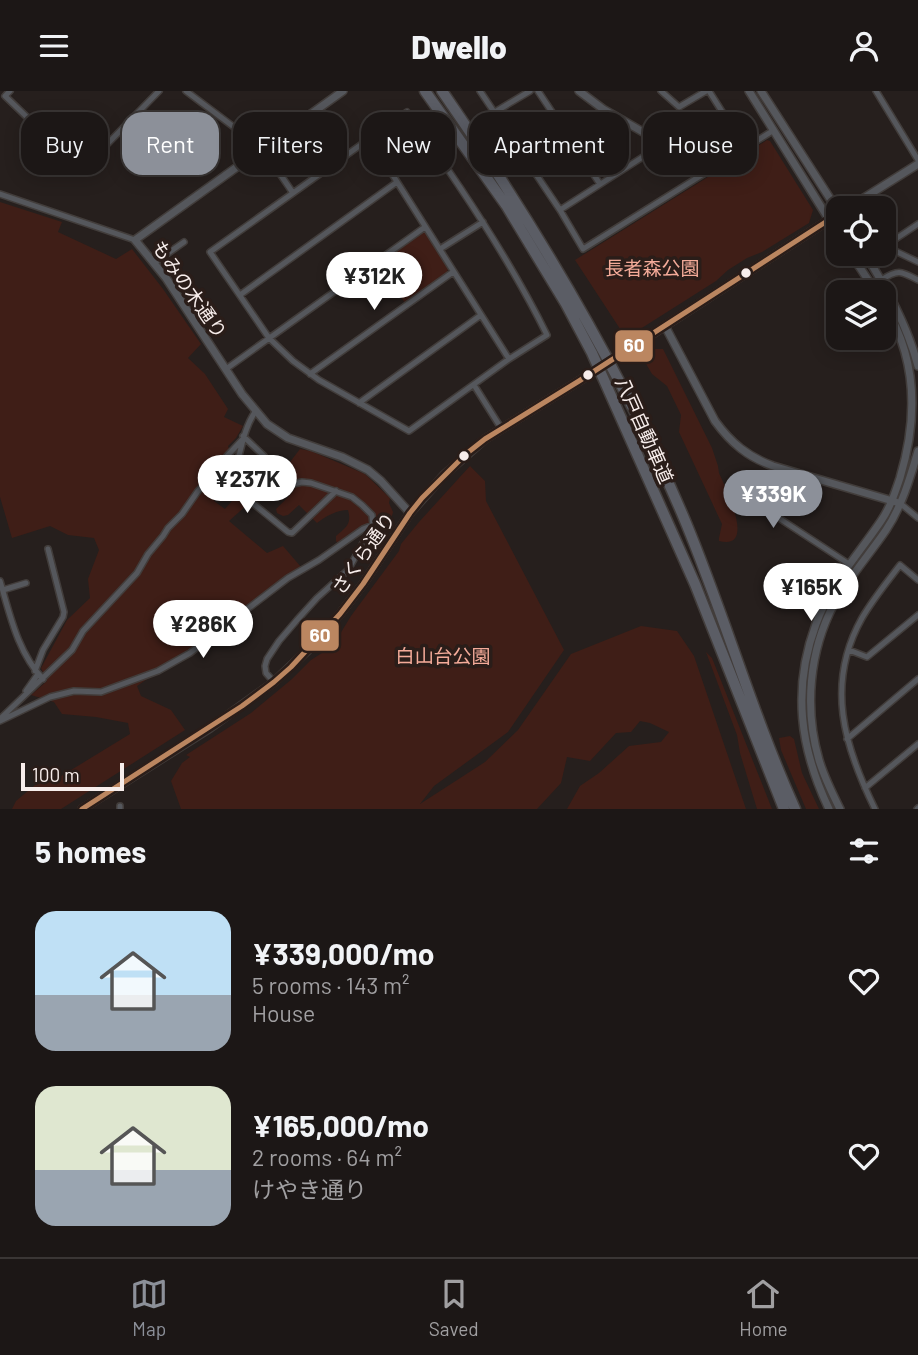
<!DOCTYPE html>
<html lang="en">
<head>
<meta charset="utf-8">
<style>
  :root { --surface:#1c1716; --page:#25201f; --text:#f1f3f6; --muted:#a09fa1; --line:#3a3635; --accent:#8c9099 }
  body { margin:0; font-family:Barlow,"Noto Sans JP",sans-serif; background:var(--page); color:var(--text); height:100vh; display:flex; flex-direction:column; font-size:26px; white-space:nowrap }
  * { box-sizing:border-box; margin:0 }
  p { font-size:23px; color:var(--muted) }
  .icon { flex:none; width:38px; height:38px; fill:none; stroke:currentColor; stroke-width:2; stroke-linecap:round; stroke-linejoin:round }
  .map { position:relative; height:718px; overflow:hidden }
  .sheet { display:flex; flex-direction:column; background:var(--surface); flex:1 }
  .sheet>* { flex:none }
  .hud { position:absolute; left:21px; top:21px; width:877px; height:63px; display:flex; gap:14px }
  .buttons { position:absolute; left:826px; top:105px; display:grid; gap:14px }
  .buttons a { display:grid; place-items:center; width:70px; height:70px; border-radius:14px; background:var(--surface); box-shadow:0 4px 18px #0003,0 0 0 2px var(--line); font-size:35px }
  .scale { position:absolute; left:21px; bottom:18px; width:103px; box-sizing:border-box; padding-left:7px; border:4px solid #f7edeb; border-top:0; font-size:19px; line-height:24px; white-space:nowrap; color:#f7edeb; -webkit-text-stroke:5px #2a1d19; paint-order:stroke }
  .price { position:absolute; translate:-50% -60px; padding:0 16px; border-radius:24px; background:#fff; color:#222; font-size:23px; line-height:46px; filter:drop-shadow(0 2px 4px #0008) }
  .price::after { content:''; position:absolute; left:50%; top:42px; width:21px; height:16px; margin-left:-10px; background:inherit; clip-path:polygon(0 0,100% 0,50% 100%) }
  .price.on { background:var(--accent); color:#fff }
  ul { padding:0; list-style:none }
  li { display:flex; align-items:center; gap:21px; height:175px; padding:0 35px }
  li span { display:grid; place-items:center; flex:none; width:196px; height:140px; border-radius:21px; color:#555 }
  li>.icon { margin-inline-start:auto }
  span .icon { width:84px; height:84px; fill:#fffc; stroke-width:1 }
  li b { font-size:30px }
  h2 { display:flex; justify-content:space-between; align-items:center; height:84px; padding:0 35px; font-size:30px }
  .tag { padding:0 24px; border-radius:21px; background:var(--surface); box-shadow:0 4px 18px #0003,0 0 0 2px var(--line); font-size:24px; line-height:63px }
  .tag.on { background:var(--accent); color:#fff }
  header { display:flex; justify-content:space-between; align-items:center; height:91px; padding:0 35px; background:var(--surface); font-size:32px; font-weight:800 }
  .tabs { display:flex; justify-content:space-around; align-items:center; height:98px; border-top:2px solid var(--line); background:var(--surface); font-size:19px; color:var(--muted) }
  .tabs a { display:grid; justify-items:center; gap:4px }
  .tabs .on { color:var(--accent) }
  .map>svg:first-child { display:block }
</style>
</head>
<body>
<header><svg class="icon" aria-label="menu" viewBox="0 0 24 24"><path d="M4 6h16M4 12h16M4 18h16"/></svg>Dwello<svg class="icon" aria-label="person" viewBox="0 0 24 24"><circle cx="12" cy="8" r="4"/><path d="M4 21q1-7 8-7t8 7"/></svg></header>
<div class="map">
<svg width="918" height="718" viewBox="0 0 918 718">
  <rect width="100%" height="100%" fill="#261f1d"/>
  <path fill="#3f1e17" d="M767 49 770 50 813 119 809 132 762 161 747 167 728 179 716 190 626 247 575 169Z
    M0 111 62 131 58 141 116 168 132 158 163 198 201 253 188 267 205 283 228 318 224 326 243 335 236 347 228 355 234 371 214 410 225 418 237 404 248 413 229 430 267 462 283 455 301 476 268 498 185 562 137 595 141 605 171 619 185 639 61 718H12L16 710 35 694 58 687 130 643 128 632 96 626 62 623 54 611 31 604 47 590 41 577 67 529 90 507 88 488 99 459 94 447 68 444 50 435 12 447 0 406Z
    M423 142H427L448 178 447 181 405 212 378 173Z
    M655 258H663L667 266 712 357 718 375 719 382C724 394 758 460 719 450V447L722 433 679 341 681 324 667 295 652 283 642 266Z
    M300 358 311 360 365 383 390 407 389 412 393 421C389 438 378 458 363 468L361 466 375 437V432L368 433 338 453 336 450V445C346 436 352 433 348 419 337 419 326 425 317 432L299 414 288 424 283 425 277 422 276 418 291 403 297 395 290 389 278 397 265 410 252 403 262 389 255 376 258 368 261 366 268 373 290 371Z
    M470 375 485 390 486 410 564 559 508 641 434 695 420 713 485 671 518 639 571 563 641 535 677 540 694 565 746 718H567L580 695 599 682 629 655 661 651 669 641 650 632 640 630 631 641 616 642 590 670 567 666 561 692 537 718H181L171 690 182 672 190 666 186 664 251 622 292 588 311 569 325 560 340 543 351 525 399 460 401 453 419 431Z
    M706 561 712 567 772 718H757L740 662 737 644Z
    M790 645 794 648 802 682 819 718H806L781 659 779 647Z"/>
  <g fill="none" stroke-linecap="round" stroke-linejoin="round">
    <g stroke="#423d3b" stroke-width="8">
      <path id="minor" d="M10 0 5 5 82 79 159 0
        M186 0 263 58 293 102
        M480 0 560 119 583 158 774 39
        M538 0 600 93
        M661 0 679 16 706 0
        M709 0 745 57
        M876 0 918 69
        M407 21C459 92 508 165 547 244L509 268 409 340 319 289 293 270 269 247 210 161Z
        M495 21 530 0
        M370 48 509 268
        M0 103 135 149
        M560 119 663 53
        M918 133 888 153 889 157 918 171
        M440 158 483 131
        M154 172 184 151
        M881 189C898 178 901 180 918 189
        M240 204 397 91
        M226 278 425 136
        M310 283 453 181
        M474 294 501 337
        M359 312 481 224
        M255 321C241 342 241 367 231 390L233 396 288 441 292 442 336 400
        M243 345 264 365 276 382 283 389 293 393 302 391 311 392 352 406 362 414 372 424 373 434 348 479 317 507 297 529 279 550 267 568 265 575 266 582 274 591
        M793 381 768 420 849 473
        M901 413 918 427
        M0 490C10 524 18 562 43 588
        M3 499 26 492
        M849 559 867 566 918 524
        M35 580 43 559 63 526 64 521 48 458
        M26 600 38 583
        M2 626 72 559 83 540 137 482 148 463 163 445 168 437 182 423 198 400 218 379 227 365 242 349
        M0 630 50 606 74 600 101 601 158 580 190 562 288 487 319 469 363 438 373 434
        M847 648 918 588
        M865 697 918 653
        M120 715V718
        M875 718C844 655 825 593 862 527 873 508 887 491 900 474L918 489
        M917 718 918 717"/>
    </g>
    <g stroke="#423d3b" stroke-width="10">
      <path id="tertiary" d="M343 0 135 149 166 187 242 303 267 333 288 347 342 366 368 379 381 390 410 422
        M579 0 603 18 709 79
        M749 0 838 143
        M761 0 838 120
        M848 117 918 73
        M851 163 876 201
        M865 163C887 198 907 234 918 275
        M665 235 715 330C731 352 748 366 773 375L896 411
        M623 262 838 123
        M82 718 210 637 274 591 310 557 340 523 363 493 410 422 444 384 485 348 579 290
        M829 718C800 657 792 598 816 533 830 494 858 464 881 430 890 417 895 402 900 387 918 327 918 268 884 214
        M840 718C832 702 824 686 819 669 804 618 809 560 834 513 849 486 869 464 886 439 902 415 910 387 918 360"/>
    </g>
    <g stroke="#423d3b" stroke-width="13">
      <path id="motorway" d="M425 0 506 114 566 213 592 262 695 493 784 718
        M442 0C536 136 622 279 686 432 725 526 753 625 795 718"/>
    </g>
    <use href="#minor" stroke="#55575c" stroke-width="5"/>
    <use href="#tertiary" stroke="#55575c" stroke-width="7"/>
    <use href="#motorway" stroke="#5b5d65" stroke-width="10"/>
    <g stroke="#423d3b" stroke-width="10" stroke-linecap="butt">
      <path id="tertiary-bridge" d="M579 290 623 262"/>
    </g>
    <use href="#tertiary-bridge" stroke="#55575c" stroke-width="7"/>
    <g stroke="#2a1d19" stroke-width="10">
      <path id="bus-1" d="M82 718 242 615 274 591 291 576 340 523 363 493 410 422 422 407 466 363 485 348 579 290 838 123"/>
    </g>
    <use href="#bus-1" stroke="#bb8660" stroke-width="5"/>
  </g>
  <g fill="#f7edeb" stroke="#2a1d19" stroke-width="2.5">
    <circle cx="746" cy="182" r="6"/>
    <circle cx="588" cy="284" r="6"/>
    <circle cx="464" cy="365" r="6"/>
  </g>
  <g text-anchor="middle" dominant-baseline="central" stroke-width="7" stroke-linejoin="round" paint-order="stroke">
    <g font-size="19" fill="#f4ab99" stroke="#2a1d19">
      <text x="652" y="176">長者森公園</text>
      <text x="443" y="564">白山台公園</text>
    </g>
    <g font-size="19" fill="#f7edeb" stroke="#2a1d19">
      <text transform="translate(190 198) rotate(55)">もみの木通り</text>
      <text transform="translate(645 339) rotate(66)">八戸自動車道</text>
      <text transform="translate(363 462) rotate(-55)">さくら通り</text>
    </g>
  </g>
  <g stroke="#2a1d19" stroke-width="2.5">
    <rect x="614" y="238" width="40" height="34" rx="7" fill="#bb8660"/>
    <rect x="300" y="528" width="40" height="33" rx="7" fill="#bb8660"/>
  </g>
  <g font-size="19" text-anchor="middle" font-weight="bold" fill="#fff">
    <text x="634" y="261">60</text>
    <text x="320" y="551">60</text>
  </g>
</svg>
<div class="buttons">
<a><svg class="icon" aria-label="locate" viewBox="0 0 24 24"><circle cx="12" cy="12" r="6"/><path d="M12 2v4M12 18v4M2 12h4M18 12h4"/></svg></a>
<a><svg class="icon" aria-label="layers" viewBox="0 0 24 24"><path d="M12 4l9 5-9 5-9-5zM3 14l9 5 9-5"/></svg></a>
</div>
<div class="scale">100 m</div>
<b class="price" style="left:374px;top:221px">¥312K</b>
<b class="price" style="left:247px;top:424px">¥237K</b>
<b class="price on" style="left:773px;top:439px">¥339K</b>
<b class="price" style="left:811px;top:532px">¥165K</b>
<b class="price" style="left:203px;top:569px">¥286K</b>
<div class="hud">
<a class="tag">Buy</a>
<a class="tag on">Rent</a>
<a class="tag">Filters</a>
<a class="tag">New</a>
<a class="tag">Apartment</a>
<a class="tag">House</a>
</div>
</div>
<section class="sheet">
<h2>5 homes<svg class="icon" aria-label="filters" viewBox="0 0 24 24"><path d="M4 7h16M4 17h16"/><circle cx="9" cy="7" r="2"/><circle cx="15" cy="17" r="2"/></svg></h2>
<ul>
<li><span style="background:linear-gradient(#bfe0f5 60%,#9aa5b1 0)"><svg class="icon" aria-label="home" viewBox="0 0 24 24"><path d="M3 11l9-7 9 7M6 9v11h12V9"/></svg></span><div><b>¥339,000/mo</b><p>5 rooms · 143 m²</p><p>House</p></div><svg class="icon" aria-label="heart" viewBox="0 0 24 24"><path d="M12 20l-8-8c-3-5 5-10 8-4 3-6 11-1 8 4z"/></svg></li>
<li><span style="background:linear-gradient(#dfe7d0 60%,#9aa5b1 0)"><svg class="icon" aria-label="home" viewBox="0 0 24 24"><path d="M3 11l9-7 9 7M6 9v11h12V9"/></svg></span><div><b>¥165,000/mo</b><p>2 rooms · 64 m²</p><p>けやき通り</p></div><svg class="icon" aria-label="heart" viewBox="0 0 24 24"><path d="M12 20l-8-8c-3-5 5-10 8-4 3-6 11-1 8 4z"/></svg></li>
</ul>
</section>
<nav class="tabs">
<a class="on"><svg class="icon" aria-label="map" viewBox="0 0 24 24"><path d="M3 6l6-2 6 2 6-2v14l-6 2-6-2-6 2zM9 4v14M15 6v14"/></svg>Map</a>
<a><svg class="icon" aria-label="saved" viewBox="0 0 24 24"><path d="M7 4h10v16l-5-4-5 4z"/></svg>Saved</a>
<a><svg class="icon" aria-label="home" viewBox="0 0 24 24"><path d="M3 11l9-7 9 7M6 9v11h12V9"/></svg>Home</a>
</nav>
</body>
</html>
